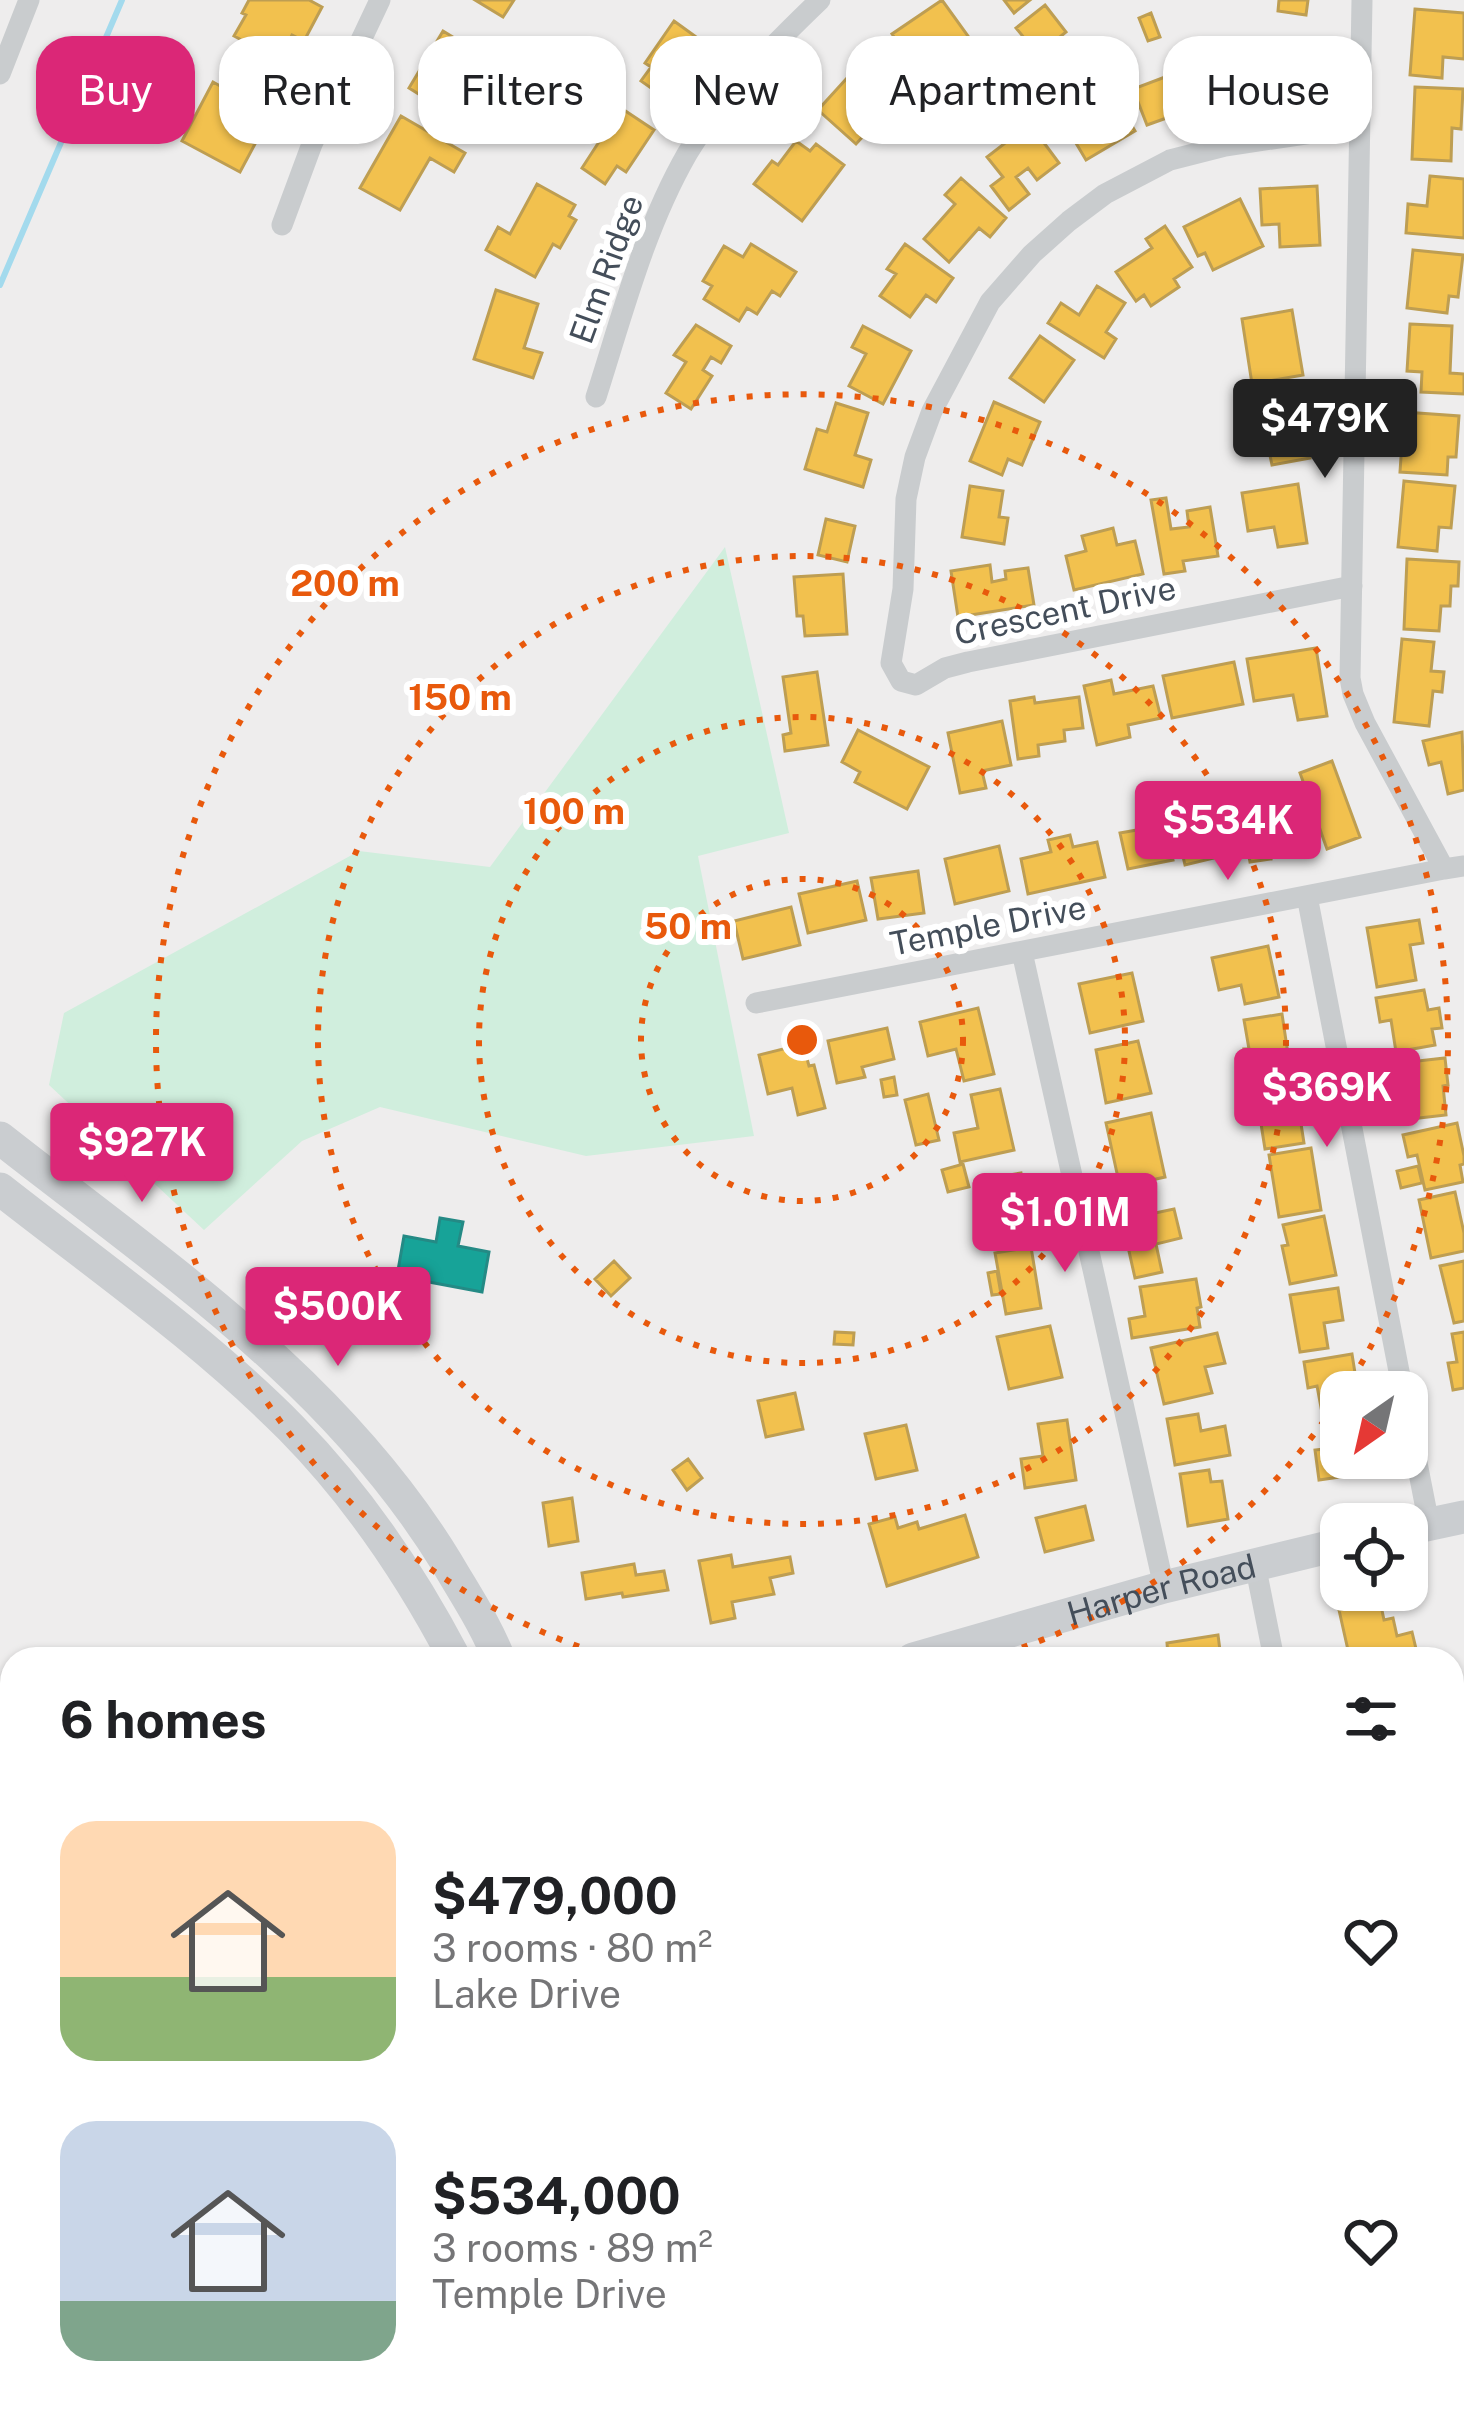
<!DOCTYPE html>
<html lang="en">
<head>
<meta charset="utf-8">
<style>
  :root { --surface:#fff; --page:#f2f2f2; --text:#202124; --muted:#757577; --accent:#db2777 }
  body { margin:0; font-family:"Public Sans",sans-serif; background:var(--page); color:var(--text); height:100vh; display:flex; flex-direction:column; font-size:45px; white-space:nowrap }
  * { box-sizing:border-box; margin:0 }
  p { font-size:39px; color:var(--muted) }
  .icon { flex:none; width:66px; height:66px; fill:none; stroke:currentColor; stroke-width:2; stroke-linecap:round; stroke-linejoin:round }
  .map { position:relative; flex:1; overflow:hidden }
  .drawer { position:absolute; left:0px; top:1647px; width:1464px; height:771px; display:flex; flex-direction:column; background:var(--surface); border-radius:36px 36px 0 0; box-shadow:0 3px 9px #0004 }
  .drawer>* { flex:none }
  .hud { position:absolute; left:36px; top:36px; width:1392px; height:108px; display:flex; gap:24px }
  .needle { width:78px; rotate:214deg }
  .fabs { position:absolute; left:1320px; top:1371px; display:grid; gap:24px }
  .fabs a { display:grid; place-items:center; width:108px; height:108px; border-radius:24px; background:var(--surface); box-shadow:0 3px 9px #0004; font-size:60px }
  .price { position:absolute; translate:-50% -102px; padding:0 27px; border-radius:12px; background:var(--accent); color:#fff; font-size:39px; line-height:78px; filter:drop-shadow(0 3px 6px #0008) }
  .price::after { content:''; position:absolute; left:50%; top:72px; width:36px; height:27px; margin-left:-18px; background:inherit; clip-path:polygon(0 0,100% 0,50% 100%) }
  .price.current { background:#222; color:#fff }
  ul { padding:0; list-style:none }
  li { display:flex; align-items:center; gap:36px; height:300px; padding:0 60px }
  li span { display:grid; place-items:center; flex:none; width:336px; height:240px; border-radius:36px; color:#555 }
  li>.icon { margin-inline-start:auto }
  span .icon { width:144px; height:144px; fill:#fffc; stroke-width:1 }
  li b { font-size:51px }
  h2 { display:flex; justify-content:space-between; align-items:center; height:144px; padding:0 60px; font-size:51px }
  .tag { padding:0 42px; border-radius:36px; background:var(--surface); box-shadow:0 3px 9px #0004; font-size:42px; line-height:108px }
  .tag.current { background:var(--accent); color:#fff }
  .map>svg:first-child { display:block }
</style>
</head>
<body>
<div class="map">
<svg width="1464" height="2417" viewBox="0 0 1464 2417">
  <rect width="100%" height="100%" fill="#eeeded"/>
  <path fill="#d0eedd" d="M725 547 789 833 698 856 754 1136 586 1156 380 1107 302 1141 204 1230 49 1085 64 1013 359 851 490 867Z
    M12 2392V2406H344L346 2417H0V2395Z
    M378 2406H1224L1222 2417H380Z"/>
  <path fill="#f2c14e" stroke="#be9e52" stroke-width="3" d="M249 0H309L322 7 304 41 292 35 279 60 234 36 246 15 242 13Z
    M475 0H514L503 17Z
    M942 0 976 47 930 78 911 51 907 55 892 34Z
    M1004 0H1030L1014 13Z
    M1279 0H1308L1306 15 1278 11Z
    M1045 5 1066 32 1038 55 1016 28Z
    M1415 9 1464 13V59L1443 57 1442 78 1410 75Z
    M1151 13 1160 37 1148 41 1139 18Z
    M674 21 717 52 678 107 641 81 651 67 645 63Z
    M443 31 487 58 452 115 409 88Z
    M1277 45 1316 46 1315 94 1245 93V62L1277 63Z
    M1193 53 1211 102 1147 125 1133 89 1173 74 1169 63Z
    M857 67 868 76 873 70 887 82 881 89 895 102 856 144 818 110Z
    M213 82 240 97 233 110 252 120 243 138 255 144 240 172 182 141Z
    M1108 85 1135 131 1086 160 1067 128 1096 111 1088 97Z
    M1415 87 1463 89 1461 129 1452 128 1451 161 1412 159Z
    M621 108 654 130 626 172 617 166 605 184 582 168Z
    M401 116 465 153 454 172 430 158 400 210 360 188Z
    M1030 124 1059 163 1037 180 1028 168 1016 177 1029 194 1009 210 991 186 1003 177 987 157Z
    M796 141 810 151 816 144 844 165 802 221 754 184 772 161 778 165Z
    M1430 176 1464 179V238L1406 233 1408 204 1427 206Z
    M961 178 1006 218 990 237 979 228 949 262 924 239 955 204 945 195Z
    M537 184 575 205 569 216 576 220 560 248 553 244 535 277 486 250 498 227 510 234Z
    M1317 186 1320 245 1280 247 1279 224 1262 225 1260 189Z
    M1240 199 1263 246 1213 270 1205 253 1198 256 1184 227Z
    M1165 226 1192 267 1174 279 1179 287 1151 306 1144 295 1136 301 1116 272 1152 248 1146 239Z
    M751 244 796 272 780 296 772 291 757 314 747 308 739 321 704 299 712 286 703 281 724 246 743 257Z
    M905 244 953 278 936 302 926 295 910 317 880 296 896 274 887 269Z
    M1413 250 1463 255 1458 297 1449 296 1447 313 1407 308Z
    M1097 286 1125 303 1106 332 1116 339 1104 358 1048 323 1061 303 1079 315Z
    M496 290 538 304 524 348 542 353 533 378 474 359Z
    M1292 310 1303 375 1252 384 1242 319Z
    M1410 324 1452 326 1450 373 1464 374V394L1421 392 1422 372 1407 371Z
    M696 325 731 346 721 363 711 357 703 370 712 376 691 409 666 393 686 362 674 355Z
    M863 326 911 351 883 404 849 386 866 354 852 347Z
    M1040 336 1074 360 1044 402 1010 378Z
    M1297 389 1310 458 1272 465 1265 432 1256 434 1253 397Z
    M994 402 1040 422 1022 465 1008 459 1002 475 970 461Z
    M836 403 868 413 855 455 871 460 863 487 805 469 817 429 827 432Z
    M1404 412 1459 416 1456 457H1448L1447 475 1400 472Z
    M1404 481 1455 486 1451 528 1439 527 1437 551 1398 547Z
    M1298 484 1307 543 1278 547 1274 527 1248 531 1242 493Z
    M970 486 1003 491 999 517 1008 518 1004 544 962 537Z
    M1166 498 1171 529 1189 527 1187 511 1210 507 1218 556 1183 561 1185 571 1164 574 1151 500Z
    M826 519 855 526 847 562 818 555Z
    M1113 528 1117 545 1135 541 1143 574 1074 590 1066 556 1086 551 1082 536Z
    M1407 559 1459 562 1458 586H1451L1450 606H1441L1439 631 1404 629Z
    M990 565 992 582 1006 579 1005 571 1028 568 1034 605 958 617 951 571Z
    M843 574 847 634 805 636 803 616H797L794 577Z
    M1402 639 1434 642 1431 671 1444 672 1442 692 1433 691 1429 726 1394 722Z
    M1316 648 1327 716 1298 720 1293 695 1254 701 1247 659Z
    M1234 662 1243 704 1172 718 1163 676Z
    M817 672 828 745 785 751 783 735 791 733 783 677Z
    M1111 680 1114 694 1153 686 1161 718 1128 725 1130 737 1097 745 1084 686Z
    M1034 697 1035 703 1079 697 1083 728 1064 730 1065 741 1038 745 1039 756 1018 759 1010 701Z
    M1002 721 1011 765 982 771 986 788 960 793 948 733Z
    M858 730 929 767 907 809 855 782 860 772 842 762Z
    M1462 732 1464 790 1448 794 1441 762 1429 765 1423 741Z
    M1332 761 1360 837 1327 849 1300 773Z
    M1290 787 1299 842 1269 847 1271 859 1250 862 1240 807 1258 804 1256 793Z
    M1200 808 1203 824 1227 819 1235 853 1185 865 1173 814Z
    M1163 814 1173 860 1128 869 1120 833 1148 828 1146 818Z
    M1070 835 1073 847 1097 842 1105 877 1028 894 1021 859 1051 852 1048 840Z
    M999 846 1009 891 955 904 945 859Z
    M918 871 924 913 878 919 871 878Z
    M857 881 866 920 808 933 799 894Z
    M791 907 800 945 743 959 734 921Z
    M1419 920 1423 943 1410 945 1416 980 1377 987 1367 928Z
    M1268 946 1279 997 1245 1004 1241 985 1219 990 1212 958Z
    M1132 973 1143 1021 1090 1033 1079 984Z
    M1424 990 1428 1010 1439 1008 1442 1028 1432 1029 1435 1045 1396 1052 1391 1020 1380 1022 1376 998Z
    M978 1008 994 1074 964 1081 956 1049 928 1056 920 1022Z
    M1282 1014 1291 1074 1249 1080 1244 1049H1249L1244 1020Z
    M887 1028 894 1059 862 1067 865 1077 837 1083 828 1041Z
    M1138 1041 1151 1093 1106 1103 1096 1050Z
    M803 1044 809 1066 814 1065 825 1108 798 1115 792 1088 768 1094 759 1055Z
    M1445 1058 1448 1085 1443 1086 1446 1115 1410 1119 1406 1088 1394 1089 1391 1064Z
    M894 1077 897 1095 884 1097 881 1080Z
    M1299 1085 1303 1110 1299 1111 1304 1143 1265 1149 1256 1092Z
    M1000 1089 1014 1150 960 1162 954 1133 978 1128 971 1095Z
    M928 1094 939 1140 916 1145 905 1100Z
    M1151 1113 1165 1177 1120 1187 1106 1123Z
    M1457 1123 1464 1156V1164L1460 1165 1463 1182 1425 1190 1417 1155 1408 1157 1403 1135Z
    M1311 1148 1321 1210 1279 1217 1269 1155Z
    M963 1164 969 1187 948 1192 942 1170Z
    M1418 1166 1422 1183 1401 1188 1397 1171Z
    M1021 1173 1030 1227 983 1234 975 1181Z
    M1455 1192 1464 1233V1251L1431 1258 1419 1200Z
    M1174 1209 1181 1238 1156 1244 1162 1272 1135 1278 1122 1220Z
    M1324 1216 1336 1275 1290 1284 1282 1246 1288 1245 1283 1225Z
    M1031 1247 1041 1308 1006 1314 995 1253Z
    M614 1261 630 1278 611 1296 595 1279Z
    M1464 1261V1321L1454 1323 1440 1266Z
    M997 1271 1001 1294 992 1295 988 1273Z
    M1196 1279 1201 1307 1197 1308 1200 1327 1132 1338 1129 1319 1145 1316 1140 1287Z
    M1338 1288 1343 1320 1324 1323 1328 1348 1300 1352 1290 1295Z
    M1050 1326 1062 1377 1009 1389 997 1337Z
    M835 1332 854 1333 853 1345 834 1344Z
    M1464 1332V1388L1453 1390 1448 1363 1457 1362 1452 1334Z
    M1217 1333 1225 1363 1205 1367 1212 1393 1164 1404 1151 1348Z
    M1352 1354 1358 1392H1341V1415L1323 1418 1317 1386 1308 1388 1304 1362Z
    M795 1393 803 1429 766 1437 758 1401Z
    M1198 1414 1201 1431 1225 1426 1230 1455 1175 1465 1167 1419Z
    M1067 1420 1076 1480 1025 1488 1021 1459 1043 1456 1038 1424Z
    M906 1425 917 1470 876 1479 865 1434Z
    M1341 1447V1458H1372L1374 1472 1319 1480 1315 1450Z
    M688 1459 702 1478 687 1490 673 1470Z
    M1209 1470 1211 1482 1222 1481 1228 1519 1188 1526 1180 1474Z
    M572 1498 578 1541 549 1546 543 1503Z
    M1085 1506 1093 1540 1045 1552 1036 1518Z
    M965 1515 978 1557 887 1586 869 1524 895 1517 898 1528 917 1522 919 1529Z
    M731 1555 733 1567 790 1557 793 1573 770 1578 774 1594 732 1602 735 1618 711 1623 699 1561Z
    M634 1564 636 1575 664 1571 668 1590 623 1597 622 1593 586 1599 582 1573Z
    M1380 1601 1384 1620 1393 1618 1397 1636 1412 1632 1418 1657 1350 1659 1339 1610Z
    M1218 1635 1221 1658 1141 1659 1168 1655 1167 1643Z
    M1305 2406H1378L1376 2413 1366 2411 1364 2417H1303Z"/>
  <path fill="#17a398" stroke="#248a85" stroke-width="3" d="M440 1218 463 1222 458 1246 489 1252 482 1292 397 1276 404 1236 436 1242Z"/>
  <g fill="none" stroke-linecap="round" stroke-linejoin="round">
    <path stroke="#a3daed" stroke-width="6" d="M0 285 122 0"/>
    <path stroke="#c9ccce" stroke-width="10" d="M0 1749 12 1753"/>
    <path stroke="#c9ccce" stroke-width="21" d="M1362 0 1350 678 1353 694 1365 723 1444 869 1464 866
      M0 74 29 0
      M282 225 312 144 380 0
      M596 397C622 316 644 229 687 154 721 97 772 46 820 0
      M1352 586 968 662 945 668 916 685 901 681 891 663 903 589 906 499 915 457 932 411 990 302 1032 254 1069 221 1105 194 1170 160 1225 146 1359 126
      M1307 896 1403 1392
      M1022 952 1164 1587
      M756 1003 1444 869
      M1407 1412 1429 1524
      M1255 1564 1274 1659
      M1243 2417 1245 2406"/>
    <g stroke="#cacdd0" stroke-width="33">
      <path d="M0 1138C164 1267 336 1381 447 1563 465 1594 486 1625 499 1659"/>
      <path d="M0 1189C98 1266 203 1339 291 1428 358 1496 411 1575 455 1659"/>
      <path d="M1407 1529 1464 1517"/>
      <path id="s1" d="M913 1659 1164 1587 1341 1544"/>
      <path d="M0 2020 12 2014"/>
    </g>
  </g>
  <g fill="none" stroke="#e8590c" stroke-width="6" stroke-dasharray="6 12">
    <circle cx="802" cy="1040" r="161"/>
    <circle cx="802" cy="1040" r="323"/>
    <circle cx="802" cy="1040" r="484"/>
    <path d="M613 1658A646 646 0 1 1 991 1658"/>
  </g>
  <g text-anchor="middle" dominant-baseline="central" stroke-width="12" stroke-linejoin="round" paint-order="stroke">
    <g font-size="33" fill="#444e5a" stroke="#fff">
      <text transform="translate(606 269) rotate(-70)">Elm Ridge</text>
      <text transform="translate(1065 610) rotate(-12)">Crescent Drive</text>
      <text transform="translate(988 925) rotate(-11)">Temple Drive</text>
      <text stroke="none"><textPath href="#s1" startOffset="258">Harper Road</textPath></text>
    </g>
  </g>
  <circle cx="802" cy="1040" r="18" fill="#e8590c" stroke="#fff" stroke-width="6"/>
  <g font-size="36" text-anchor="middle" font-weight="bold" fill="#e8590c" stroke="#fff" stroke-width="12" stroke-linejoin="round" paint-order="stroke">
    <text x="345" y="596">200 m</text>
    <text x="460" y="710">150 m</text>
    <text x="574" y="824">100 m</text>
    <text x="688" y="939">50 m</text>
  </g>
</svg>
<div class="fabs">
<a><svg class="needle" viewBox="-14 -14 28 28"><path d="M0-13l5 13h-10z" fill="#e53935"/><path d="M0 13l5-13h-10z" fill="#757577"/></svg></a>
<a><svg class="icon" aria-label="locate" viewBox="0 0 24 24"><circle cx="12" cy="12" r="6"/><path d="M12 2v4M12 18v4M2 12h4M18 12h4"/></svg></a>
</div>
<b class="price current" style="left:1325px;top:481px">$479K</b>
<b class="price" style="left:1228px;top:883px">$534K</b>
<b class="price" style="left:1327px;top:1150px">$369K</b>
<b class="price" style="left:142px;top:1205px">$927K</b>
<b class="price" style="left:1065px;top:1275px">$1.01M</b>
<b class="price" style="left:338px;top:1369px">$500K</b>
<div class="hud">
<a class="tag current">Buy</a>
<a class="tag">Rent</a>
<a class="tag">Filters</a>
<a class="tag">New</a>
<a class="tag">Apartment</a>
<a class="tag">House</a>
</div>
<section class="drawer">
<h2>6 homes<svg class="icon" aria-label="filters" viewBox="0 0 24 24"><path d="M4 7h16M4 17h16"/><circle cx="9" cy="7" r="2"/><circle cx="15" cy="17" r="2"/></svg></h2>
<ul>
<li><span style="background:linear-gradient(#ffd9b3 65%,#8fb573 0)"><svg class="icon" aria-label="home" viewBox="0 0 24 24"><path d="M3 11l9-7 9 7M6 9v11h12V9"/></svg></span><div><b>$479,000</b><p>3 rooms · 80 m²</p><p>Lake Drive</p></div><svg class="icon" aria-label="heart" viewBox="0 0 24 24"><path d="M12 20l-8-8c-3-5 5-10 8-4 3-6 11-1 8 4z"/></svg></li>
<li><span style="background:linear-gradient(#c9d6e8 75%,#7fa58c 0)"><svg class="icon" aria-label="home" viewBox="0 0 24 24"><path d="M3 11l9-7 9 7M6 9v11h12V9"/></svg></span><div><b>$534,000</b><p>3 rooms · 89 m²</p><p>Temple Drive</p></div><svg class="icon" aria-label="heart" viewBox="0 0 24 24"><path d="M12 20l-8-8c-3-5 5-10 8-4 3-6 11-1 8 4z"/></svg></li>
</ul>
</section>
</div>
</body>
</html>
